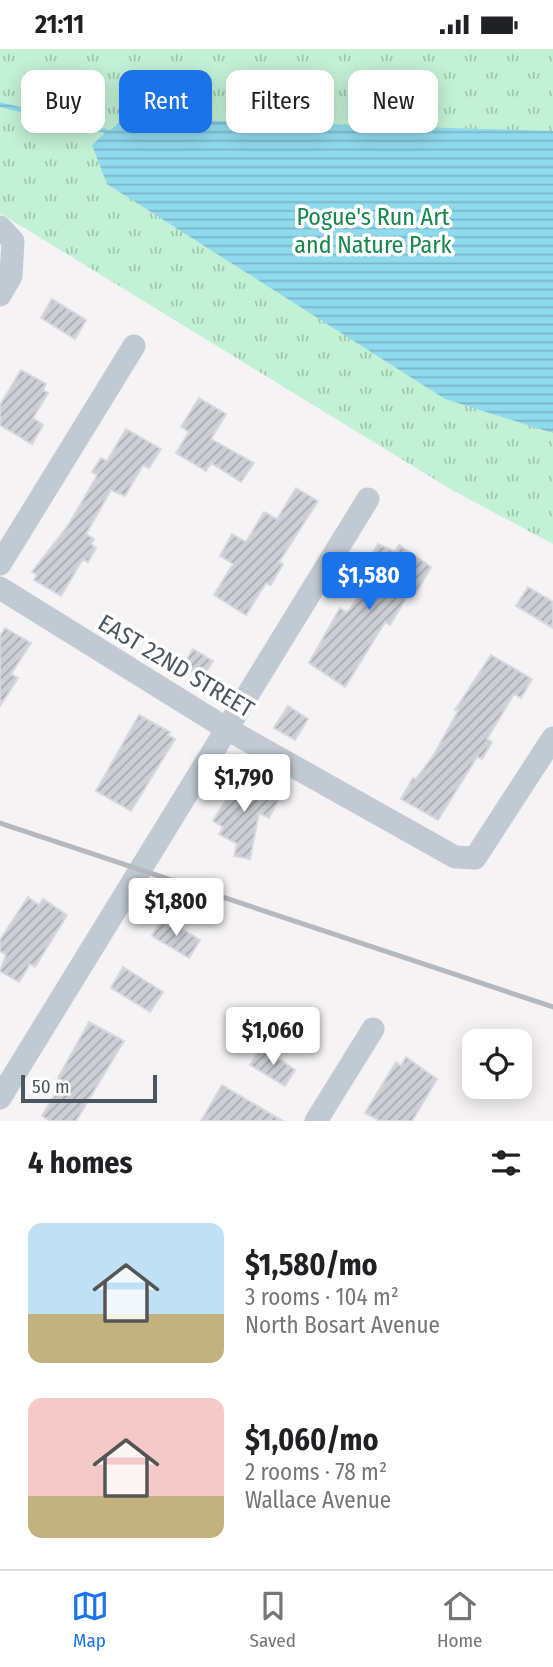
<!DOCTYPE html>
<html lang="en">
<head>
<meta charset="utf-8">
<style>
  :root { --surface:#fff; --page:#f2f2f2; --text:#202124; --muted:#757577; --line:#e0e0e0; --accent:#1a73e8 }
  body { margin:0; font-family:"Fira Sans Condensed",sans-serif; background:var(--page); color:var(--text); height:100vh; display:flex; flex-direction:column; font-size:26px; white-space:nowrap }
  * { box-sizing:border-box; margin:0 }
  p { font-size:23px; color:var(--muted) }
  .icon { flex:none; width:38px; height:38px; fill:none; stroke:currentColor; stroke-width:2; stroke-linecap:round; stroke-linejoin:round }
  .map { position:relative; height:1072px; overflow:hidden }
  .details { display:flex; flex-direction:column; background:var(--surface); flex:1 }
  .details>* { flex:none }
  .hud { position:absolute; left:21px; top:21px; width:511px; height:63px; display:flex; gap:14px }
  .fabs { position:absolute; left:462px; top:980px; display:grid; gap:14px }
  .fabs a { display:grid; place-items:center; width:70px; height:70px; border-radius:14px; background:var(--surface); box-shadow:0 4px 18px #0003; font-size:35px }
  .scale { position:absolute; left:21px; bottom:18px; width:136px; box-sizing:border-box; padding-left:7px; border:4px solid #4a5661; border-top:0; font-size:19px; line-height:24px; white-space:nowrap; color:#4a5661; -webkit-text-stroke:5px #fff; paint-order:stroke }
  .price { position:absolute; translate:-50% -60px; padding:0 16px; border-radius:7px; background:#fff; color:#222; font-size:23px; line-height:46px; filter:drop-shadow(0 2px 4px #0008) }
  .price::after { content:''; position:absolute; left:50%; top:42px; width:21px; height:16px; margin-left:-10px; background:inherit; clip-path:polygon(0 0,100% 0,50% 100%) }
  .price.current { background:var(--accent); color:#fff }
  ul { padding:0; list-style:none }
  li { display:flex; align-items:center; gap:21px; height:175px; padding:0 28px }
  li span { display:grid; place-items:center; flex:none; width:196px; height:140px; border-radius:14px; color:#555 }
  li>.icon { margin-inline-start:auto }
  span .icon { width:84px; height:84px; fill:#fffc; stroke-width:1 }
  li b { font-size:30px }
  h2 { display:flex; justify-content:space-between; align-items:center; height:84px; padding:0 28px; font-size:30px }
  .chip { padding:0 24px; border-radius:14px; background:var(--surface); box-shadow:0 4px 18px #0003; font-size:24px; line-height:63px }
  .chip.current { background:var(--accent); color:#fff }
  .status { display:flex; justify-content:space-between; align-items:center; height:49px; padding:0 35px; background:var(--surface); direction:ltr }
  .status svg { height:19px; fill:currentColor }
  .tabs { display:flex; justify-content:space-around; align-items:center; height:98px; border-top:2px solid var(--line); background:var(--surface); font-size:19px; color:var(--muted) }
  .tabs a { display:grid; justify-items:center; gap:4px }
  .tabs .current { color:var(--accent) }
  .map>svg:first-child { display:block }
</style>
</head>
<body>
<div class="status"><b>21:11</b><svg viewBox="0 0 49 12"><path d="M0 12V9h3v3zM5 12V6h3v6zM10 12V3h3v9zM15 12V0h3v12zM26 1h20v11H26zM47 4h2v5h-2z"/></svg></div>
<div class="map">
<svg width="553" height="1072" viewBox="0 0 553 1072">
  <defs>
    <pattern id="park-tufts" width="24" height="20" patternUnits="userSpaceOnUse" patternTransform="scale(1.75)"><rect width="24" height="20" fill="#c3f1d5"/><path d="M3 7l-1-3M5 7V3M7 7l1-3M15 17l-1-3M17 17v-4M19 17l1-3" fill="none" stroke="#a0c6b0"/></pattern>
    <pattern id="water-rules" width="6" height="5" patternUnits="userSpaceOnUse" patternTransform="scale(1.75)"><rect width="6" height="5" fill="#90daee"/><path d="M0 2.5h6" fill="none" stroke="#78b4c4"/></pattern>
    <pattern id="building-hatch" width="6" height="6" patternUnits="userSpaceOnUse" patternTransform="scale(1.75)"><rect width="6" height="6" fill="#cdcfd5"/><path d="M-1 1l2-2M0 6l6-6M5 7l2-2" fill="none" stroke="#a8abb0"/></pattern>
  </defs>
  <rect width="100%" height="100%" fill="#f5f3f3"/>
  <path fill="url(#park-tufts)" d="M0 0H553V495L452 441 0 164Z"/>
  <path fill="url(#water-rules)" d="M0 53 110 81 125 69 553 82V384L445 350 107 135 92 96 105 84 0 58Z"/>
  <path fill="url(#building-hatch)" stroke="#d7d9de" stroke-width="2" d="M52 250 86 271 75 290 41 269Z
    M21 321 46 335 43 341 48 344 33 369 43 376 32 395 0 376V356Z
    M199 349 226 365 211 390 254 414 241 433 211 414 206 422 176 404 189 383 181 378Z
    M126 380 161 400 149 419 143 416 125 447 111 441 86 485 94 490 91 495 96 499 88 513 83 510 61 547 34 531 37 526 32 523 69 475 94 432 97 426 92 423 101 409 107 412Z
    M296 439 318 452 279 513 283 515 271 536 266 534 246 566 214 546 233 515 220 507 232 485 246 493 264 463 277 470Z
    M378 495 395 503 399 496 431 518 416 544 411 541 390 576 385 573 345 638 309 614 340 559 346 563 351 559 374 521 366 516Z
    M528 538 553 553V579L516 557Z
    M5 579 31 594 11 625 18 629 0 657V587Z
    M193 600 213 612 203 628 183 617Z
    M491 606 532 630 521 649 514 645 487 690 492 693 482 710 477 708 438 771 401 750 413 729 416 730 433 707 458 662 455 661Z
    M288 657 308 670 295 691 274 679Z
    M139 666 170 683 168 686 175 690 131 762 96 742Z
    M242 725 265 737 261 743 278 752 269 769 259 764 250 810 234 807 237 795 219 785 223 778 213 772Z
    M28 848 39 856 43 850 67 866 35 918 30 915 19 933 0 922 6 906 0 902V891Z
    M163 868 200 891 189 909 152 887Z
    M123 918 163 943 150 963 111 939Z
    M89 973 124 992 76 1072H50L42 1067 63 1032 58 1029Z
    M260 1000 267 1004 268 1002 295 1021 285 1037 250 1016Z
    M406 1008 437 1030 412 1072H380L365 1064 396 1013 401 1017Z
    M222 1036 283 1072H201Z"/>
  <g fill="none" stroke-linecap="round" stroke-linejoin="round">
    <path stroke="#c1cad2" stroke-width="23" d="M0 178 13 192 11 227 0 246
      M0 515 134 297
      M0 539 227 680 455 808 475 809 553 689
      M0 1049 368 450
      M316 1072 373 980"/>
    <path stroke="#b5b8bd" stroke-width="5" d="M0 774 553 958"/>
  </g>
  <g text-anchor="middle" dominant-baseline="central" stroke-width="7" stroke-linejoin="round" paint-order="stroke">
    <g font-size="24" fill="#17864f" stroke="#fff">
      <text x="373" y="168">Pogue's Run Art<tspan x="373" dy="28">and Nature Park</tspan></text>
    </g>
    <g font-size="24" fill="#4a5661" stroke="#fff">
      <text transform="translate(176 617) rotate(31)">EAST 22ND STREET</text>
    </g>
  </g>
</svg>
<div class="fabs">
<a><svg class="icon" aria-label="locate" viewBox="0 0 24 24"><circle cx="12" cy="12" r="6"/><path d="M12 2v4M12 18v4M2 12h4M18 12h4"/></svg></a>
</div>
<div class="scale">50 m</div>
<b class="price current" style="left:369px;top:563px">$1,580</b>
<b class="price" style="left:244px;top:765px">$1,790</b>
<b class="price" style="left:176px;top:889px">$1,800</b>
<b class="price" style="left:273px;top:1018px">$1,060</b>
<div class="hud">
<a class="chip">Buy</a>
<a class="chip current">Rent</a>
<a class="chip">Filters</a>
<a class="chip">New</a>
</div>
</div>
<section class="details">
<h2>4 homes<svg class="icon" aria-label="filters" viewBox="0 0 24 24"><path d="M4 7h16M4 17h16"/><circle cx="9" cy="7" r="2"/><circle cx="15" cy="17" r="2"/></svg></h2>
<ul>
<li><span style="background:linear-gradient(#bfe0f5 65%,#c2b280 0)"><svg class="icon" aria-label="home" viewBox="0 0 24 24"><path d="M3 11l9-7 9 7M6 9v11h12V9"/></svg></span><div><b>$1,580/mo</b><p>3 rooms · 104 m²</p><p>North Bosart Avenue</p></div></li>
<li><span style="background:linear-gradient(#f6c9c9 70%,#c2b280 0)"><svg class="icon" aria-label="home" viewBox="0 0 24 24"><path d="M3 11l9-7 9 7M6 9v11h12V9"/></svg></span><div><b>$1,060/mo</b><p>2 rooms · 78 m²</p><p>Wallace Avenue</p></div></li>
</ul>
</section>
<nav class="tabs">
<a class="current"><svg class="icon" aria-label="map" viewBox="0 0 24 24"><path d="M3 6l6-2 6 2 6-2v14l-6 2-6-2-6 2zM9 4v14M15 6v14"/></svg>Map</a>
<a><svg class="icon" aria-label="saved" viewBox="0 0 24 24"><path d="M7 4h10v16l-5-4-5 4z"/></svg>Saved</a>
<a><svg class="icon" aria-label="home" viewBox="0 0 24 24"><path d="M3 11l9-7 9 7M6 9v11h12V9"/></svg>Home</a>
</nav>
</body>
</html>
